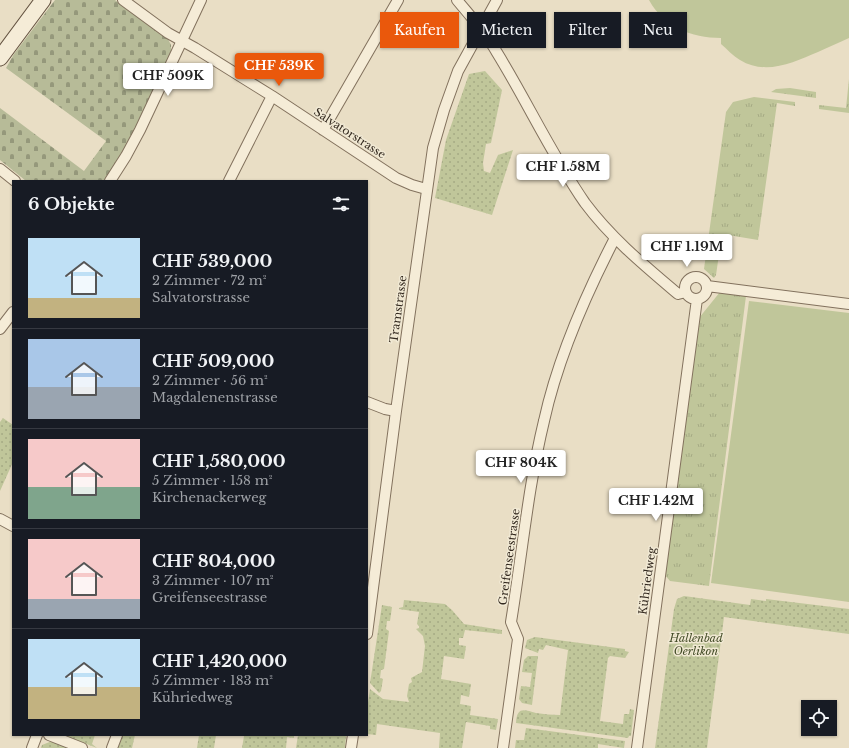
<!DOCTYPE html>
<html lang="de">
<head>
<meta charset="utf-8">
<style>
  :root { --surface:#171b24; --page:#20242c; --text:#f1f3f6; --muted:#9ea1a6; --line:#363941; --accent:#ea580c }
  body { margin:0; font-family:"Libre Baskerville",serif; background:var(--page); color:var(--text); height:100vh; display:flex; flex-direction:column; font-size:15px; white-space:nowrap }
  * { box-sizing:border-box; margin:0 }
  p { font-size:13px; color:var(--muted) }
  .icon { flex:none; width:22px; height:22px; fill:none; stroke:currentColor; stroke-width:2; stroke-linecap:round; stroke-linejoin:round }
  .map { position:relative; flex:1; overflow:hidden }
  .drawer { position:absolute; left:12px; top:180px; width:356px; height:556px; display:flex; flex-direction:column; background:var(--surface); border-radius:0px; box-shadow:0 1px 3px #0004 }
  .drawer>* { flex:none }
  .top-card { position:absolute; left:380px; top:12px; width:380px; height:36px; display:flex; gap:8px }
  .buttons { position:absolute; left:801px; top:700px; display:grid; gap:8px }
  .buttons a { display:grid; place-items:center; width:36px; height:36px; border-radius:0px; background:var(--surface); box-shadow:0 1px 3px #0004; font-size:20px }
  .price { position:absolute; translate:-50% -34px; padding:0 9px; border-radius:4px; background:#fff; color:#222; font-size:13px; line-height:26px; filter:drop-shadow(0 1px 2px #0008) }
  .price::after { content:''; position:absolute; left:50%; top:24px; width:12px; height:9px; margin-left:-6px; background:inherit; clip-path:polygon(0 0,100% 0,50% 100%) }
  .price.on { background:var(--accent); color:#fff }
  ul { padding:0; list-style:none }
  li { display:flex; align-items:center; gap:12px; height:100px; padding:0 16px }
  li+li { border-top:1px solid var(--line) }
  li span { display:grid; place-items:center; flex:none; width:112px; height:80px; border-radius:0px; color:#555 }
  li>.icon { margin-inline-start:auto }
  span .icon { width:48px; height:48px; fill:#fffc; stroke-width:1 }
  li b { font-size:17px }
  h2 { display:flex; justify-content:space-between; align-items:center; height:48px; padding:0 16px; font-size:17px }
  .chip { padding:0 14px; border-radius:0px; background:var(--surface); box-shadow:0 1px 3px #0004; font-size:14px; line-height:36px }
  .chip.on { background:var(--accent); color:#fff }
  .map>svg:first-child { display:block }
</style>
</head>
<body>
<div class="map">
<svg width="849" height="748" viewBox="0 0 849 748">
  <defs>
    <pattern id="grass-tufts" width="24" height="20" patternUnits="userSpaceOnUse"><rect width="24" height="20" fill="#c0c69a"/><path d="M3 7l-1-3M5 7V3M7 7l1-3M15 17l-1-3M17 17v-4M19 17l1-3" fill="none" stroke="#a5aa84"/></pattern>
    <pattern id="cemetery-stones" width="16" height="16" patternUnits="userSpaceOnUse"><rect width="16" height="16" fill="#b7bb98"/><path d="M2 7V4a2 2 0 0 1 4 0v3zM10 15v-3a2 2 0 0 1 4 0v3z" fill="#95987b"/></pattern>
    <pattern id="garden-dots" width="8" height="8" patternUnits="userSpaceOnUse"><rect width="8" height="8" fill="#c0c69a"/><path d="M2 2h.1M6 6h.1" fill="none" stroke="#a5aa84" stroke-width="1.8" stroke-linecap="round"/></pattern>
  </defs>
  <rect width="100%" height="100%" fill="#e9dec5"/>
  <path fill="url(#grass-tufts)" d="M849 79V113L819 109V105L846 108Z
    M790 88 816 92V98L771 92 776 89Z
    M754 97 795 102V106L777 103 758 240 722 234 716 275 714 278 704 269 726 112 733 102Z
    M720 292 746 296 709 586 670 581 664 574 699 318Z"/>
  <path fill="url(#cemetery-stones)" d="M55 0H115L168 39 171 45V54L138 126 122 155 104 181H26L0 160V108L84 171 106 141 6 68 14 54Z"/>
  <path fill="url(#garden-dots)" d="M485 71 502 90 491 143 486 144 483 163 484 171 490 173 498 155 513 150 492 215 435 198 446 140 469 74Z
    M3 418 13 425V462L0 491V422Z
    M684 596 750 605 751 599 766 601V599L849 609V634L724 617 707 748H655L674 609 677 599Z
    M404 600 445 604 452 610 464 624 502 630V634L465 630 463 638H459V645L466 646 464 659 444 656 441 679 471 684 469 697 461 695 460 704 471 706 470 715 498 719 496 730 490 729V726L466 722 462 748H439L440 733 377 724 376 735 367 734V709L370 689 383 699 409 702 407 696 409 684 412 682 411 678 422 672 425 646 423 636 416 629 419 628V626L417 624 419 612 399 609V608L403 607Z
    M382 605 392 607 390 621H387L386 629 389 631 384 669 381 670 380 678 383 679 381 691 379 693 370 683Z
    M535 637 625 649V651L629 652 625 658 610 656 608 658 600 721 623 724 624 714H629L630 709 634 710 631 736H629L628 738 516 723C517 706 524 710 536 713 544 714 552 715 560 715L568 650 546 645 543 650 539 649 538 653 525 648 527 640Z
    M528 656H538L532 705 522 703 519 699 521 686 530 687 532 673 522 672 524 660Z
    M526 728 625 741 624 748 598 744V748H515L516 740H524Z
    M63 735H95L92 744 97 748Z
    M116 735H135L132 748H115Z
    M199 735H216L214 748H197Z
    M247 735H294V738L287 737 286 748H242L244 736H247Z
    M298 735H346L345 748H296Z
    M52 741 68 748H41L42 745Z"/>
  <path fill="#c0c69a" d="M649 0H849V38C839 43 828 47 818 52 794 62 766 76 740 60 733 56 727 49 721 44V38C691 38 664 27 649 0Z
    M749 301 849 313V602L711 583Z"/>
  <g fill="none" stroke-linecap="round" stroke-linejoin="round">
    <g stroke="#82715d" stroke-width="12">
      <path id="street" d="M123 0 168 33 195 48 272 96 396 178 412 185 426 189
        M457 0C471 17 485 32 496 51 527 101 551 154 585 203 611 238 645 266 678 294L686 292
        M323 130 398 0
        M0 169 15 181
        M110 181 126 156 140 130 201 0
        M229 181 272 96
        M685 288a11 11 0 1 1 22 0a11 11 0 1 1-22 0Z
        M707 286 849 304
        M0 329 13 312
        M367 402 385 409 396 411
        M0 519 13 526
        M367 634 396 411 433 148 444 110 458 71 497 0
        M49 735 82 748
        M32 748 37 735
        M112 748 117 735
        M351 748 353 735
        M503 748 518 639 511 622C522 555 528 487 544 421 558 357 585 296 615 238
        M637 748 697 299"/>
    </g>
    <g stroke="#635240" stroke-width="17">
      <path id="secondary" d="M0 58 43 0"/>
    </g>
    <use href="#street" stroke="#f5ecd7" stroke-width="10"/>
    <use href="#secondary" stroke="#f5ecd7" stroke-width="15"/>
  </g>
  <g text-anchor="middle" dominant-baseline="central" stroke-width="3" stroke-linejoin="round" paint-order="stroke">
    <g font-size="11" fill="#33291f" stroke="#f1e9d4">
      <text transform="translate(350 133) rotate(33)">Salvatorstrasse</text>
      <text transform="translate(398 309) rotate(-82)">Tramstrasse</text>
      <text transform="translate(509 557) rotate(-82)">Greifenseestrasse</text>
      <text transform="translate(647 581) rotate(-82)">Kühriedweg</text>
    </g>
    <g font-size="11" font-style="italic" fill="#444d28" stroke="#f1e9d4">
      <text x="696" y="638">Hallenbad<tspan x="696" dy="13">Oerlikon</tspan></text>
    </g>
  </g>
</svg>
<div class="buttons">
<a><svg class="icon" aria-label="locate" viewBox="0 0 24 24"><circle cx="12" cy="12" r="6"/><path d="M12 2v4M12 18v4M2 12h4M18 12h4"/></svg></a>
</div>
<b class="price on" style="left:279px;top:87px">CHF 539K</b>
<b class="price" style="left:168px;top:97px">CHF 509K</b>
<b class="price" style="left:563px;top:188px">CHF 1.58M</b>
<b class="price" style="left:687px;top:268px">CHF 1.19M</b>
<b class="price" style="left:521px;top:484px">CHF 804K</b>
<b class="price" style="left:656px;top:522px">CHF 1.42M</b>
<div class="top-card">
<a class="chip on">Kaufen</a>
<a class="chip">Mieten</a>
<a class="chip">Filter</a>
<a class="chip">Neu</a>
</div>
<section class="drawer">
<h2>6 Objekte<svg class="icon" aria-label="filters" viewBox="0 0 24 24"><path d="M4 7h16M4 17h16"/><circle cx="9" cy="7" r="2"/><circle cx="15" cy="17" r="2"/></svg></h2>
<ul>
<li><span style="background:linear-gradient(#bfe0f5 75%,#c2b280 0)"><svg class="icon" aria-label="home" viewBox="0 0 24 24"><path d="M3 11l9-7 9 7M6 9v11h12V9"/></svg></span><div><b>CHF 539,000</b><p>2 Zimmer · 72 m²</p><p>Salvatorstrasse</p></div></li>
<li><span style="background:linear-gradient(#a9c7e8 60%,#9aa5b1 0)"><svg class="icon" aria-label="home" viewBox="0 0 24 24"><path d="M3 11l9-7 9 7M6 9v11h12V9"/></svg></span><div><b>CHF 509,000</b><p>2 Zimmer · 56 m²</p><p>Magdalenenstrasse</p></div></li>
<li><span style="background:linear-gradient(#f6c9c9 60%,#7fa58c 0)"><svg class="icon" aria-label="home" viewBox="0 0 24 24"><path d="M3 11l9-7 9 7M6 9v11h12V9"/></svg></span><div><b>CHF 1,580,000</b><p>5 Zimmer · 158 m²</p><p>Kirchenackerweg</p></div></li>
<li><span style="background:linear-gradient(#f6c9c9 75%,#9aa5b1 0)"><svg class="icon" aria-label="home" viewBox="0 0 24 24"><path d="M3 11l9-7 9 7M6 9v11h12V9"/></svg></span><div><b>CHF 804,000</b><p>3 Zimmer · 107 m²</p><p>Greifenseestrasse</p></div></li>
<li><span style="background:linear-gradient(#bfe0f5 60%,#c2b280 0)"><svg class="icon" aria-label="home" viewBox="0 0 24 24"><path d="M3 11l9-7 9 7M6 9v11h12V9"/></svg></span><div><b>CHF 1,420,000</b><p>5 Zimmer · 183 m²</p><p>Kühriedweg</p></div></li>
</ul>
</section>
</div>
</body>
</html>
